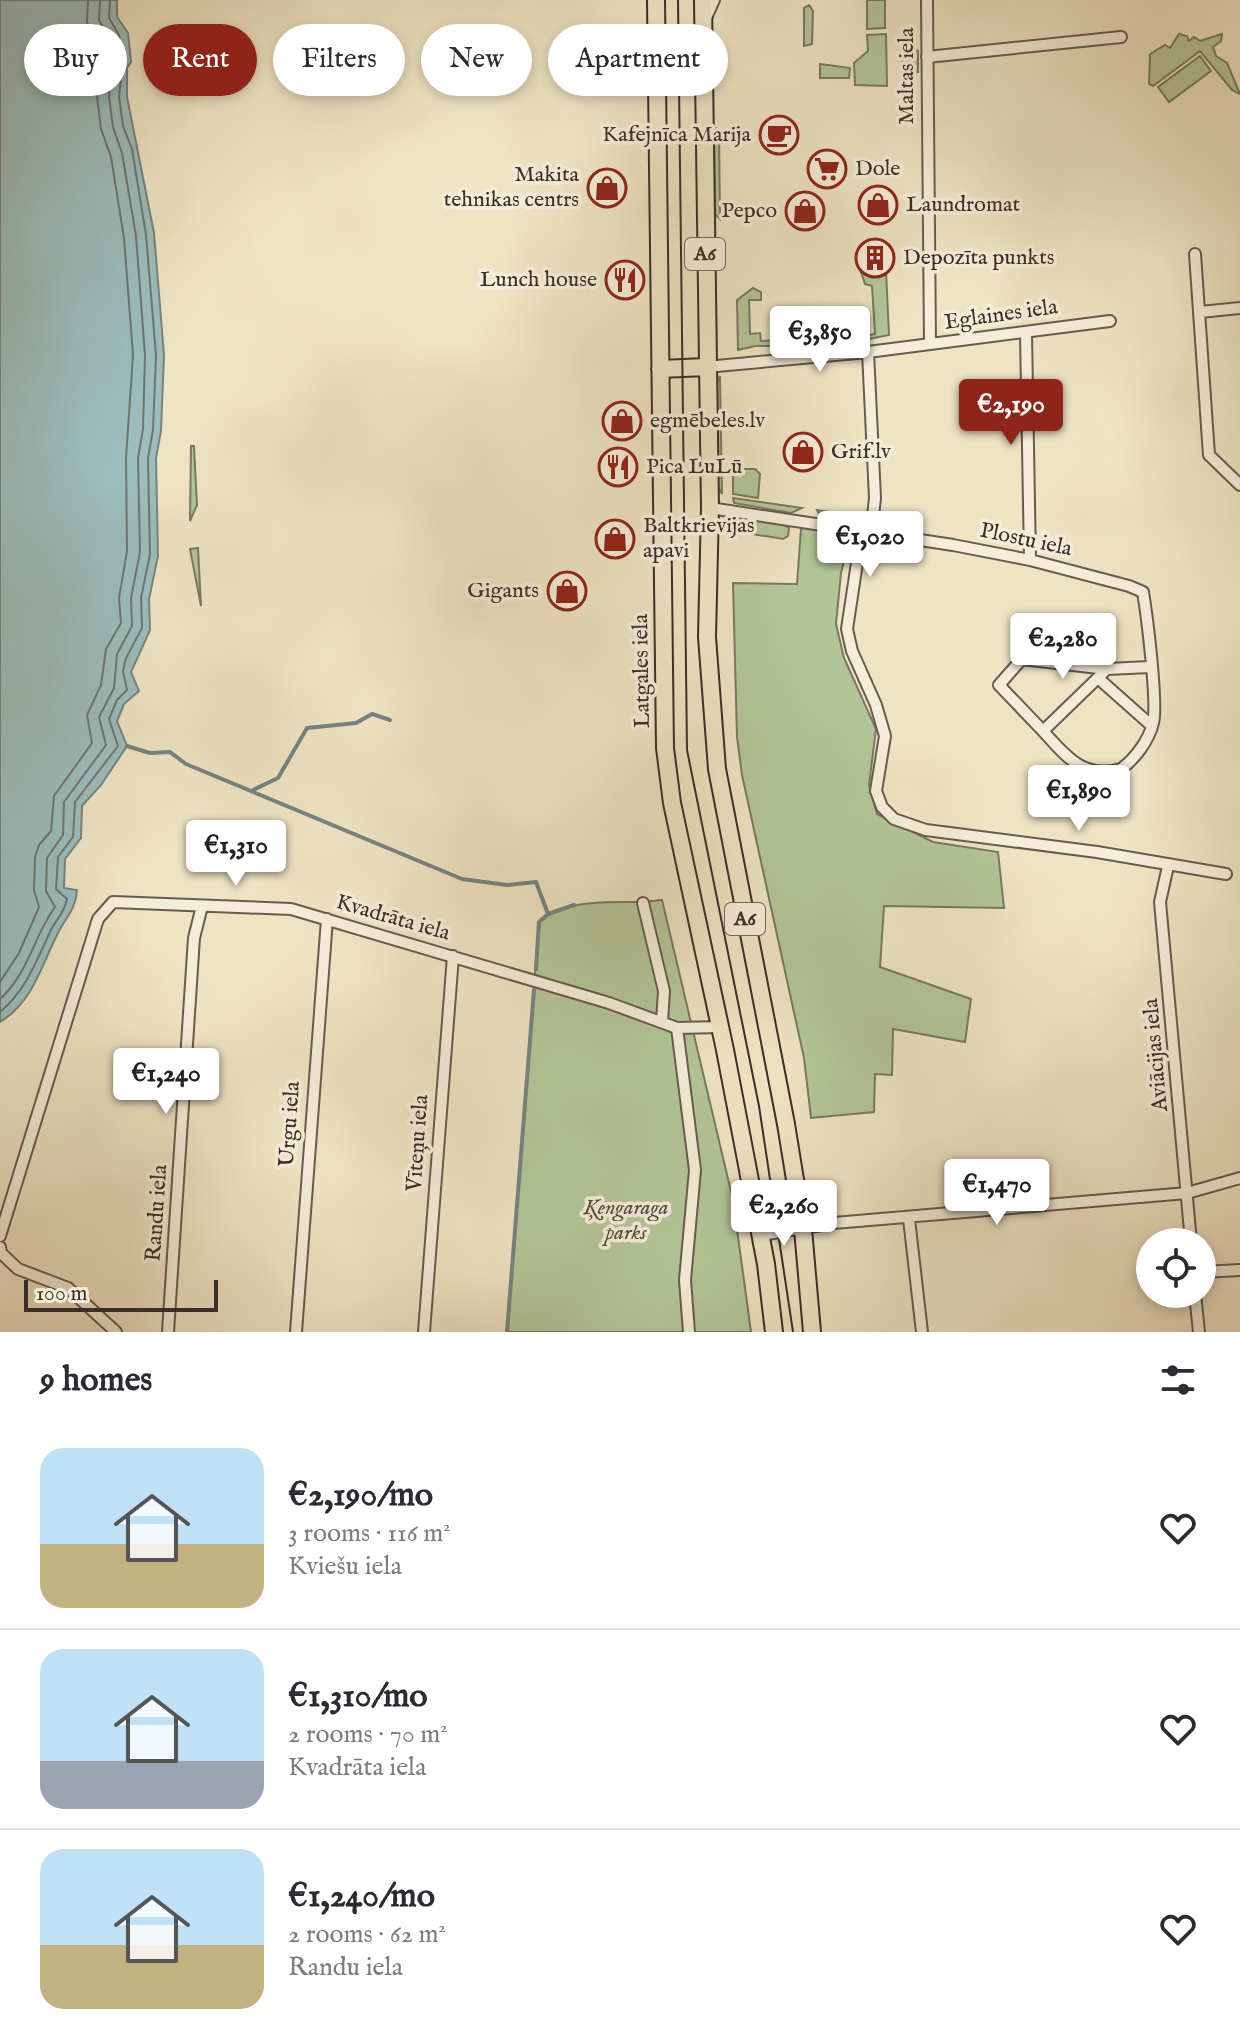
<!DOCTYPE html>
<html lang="en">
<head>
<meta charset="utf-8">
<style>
  :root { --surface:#fff; --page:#f7f7f7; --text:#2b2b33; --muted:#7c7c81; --line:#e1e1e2; --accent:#8f2418 }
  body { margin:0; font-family:"IM FELL English",serif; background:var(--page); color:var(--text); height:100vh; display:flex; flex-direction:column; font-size:30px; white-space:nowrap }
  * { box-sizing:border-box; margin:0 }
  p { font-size:26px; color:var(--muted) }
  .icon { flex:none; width:44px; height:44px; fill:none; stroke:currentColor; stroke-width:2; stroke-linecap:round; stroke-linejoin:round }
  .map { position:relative; height:1332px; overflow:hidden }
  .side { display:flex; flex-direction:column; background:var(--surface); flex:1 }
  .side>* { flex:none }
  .hud { position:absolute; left:24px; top:24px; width:800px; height:72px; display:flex; gap:16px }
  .fabs { position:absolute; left:1136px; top:1228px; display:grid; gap:16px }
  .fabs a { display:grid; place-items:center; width:80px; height:80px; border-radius:50%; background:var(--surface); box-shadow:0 4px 12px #0003; font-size:40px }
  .scale { position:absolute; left:24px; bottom:20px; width:194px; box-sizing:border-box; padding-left:8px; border:4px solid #3b2e28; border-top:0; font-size:22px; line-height:28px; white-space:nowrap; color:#3b2e28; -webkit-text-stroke:6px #f4edd8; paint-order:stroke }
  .price { position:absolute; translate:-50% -68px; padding:0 18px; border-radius:8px; background:#fff; color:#222; font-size:26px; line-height:52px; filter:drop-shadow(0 2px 4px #0008) }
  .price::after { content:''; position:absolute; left:50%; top:48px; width:24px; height:18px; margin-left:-12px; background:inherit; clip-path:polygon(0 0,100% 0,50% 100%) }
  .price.current { background:var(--accent); color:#fff }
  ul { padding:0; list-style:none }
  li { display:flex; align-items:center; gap:24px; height:200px; padding:0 40px }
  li+li { border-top:2px solid var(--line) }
  li span { display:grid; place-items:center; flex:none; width:224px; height:160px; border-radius:24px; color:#555 }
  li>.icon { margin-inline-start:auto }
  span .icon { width:96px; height:96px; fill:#fffc; stroke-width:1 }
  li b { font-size:34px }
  h2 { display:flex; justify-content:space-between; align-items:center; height:96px; padding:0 40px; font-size:34px }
  .pill { padding:0 28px; border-radius:36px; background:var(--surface); box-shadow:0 4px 12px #0003; font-size:28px; line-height:72px }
  .pill.current { background:var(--accent); color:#fff }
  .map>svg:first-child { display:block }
</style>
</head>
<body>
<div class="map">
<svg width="1240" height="1332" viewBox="0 0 1240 1332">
  <rect width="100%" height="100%" fill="#eee3c3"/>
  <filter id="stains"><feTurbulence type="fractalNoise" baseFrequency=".0025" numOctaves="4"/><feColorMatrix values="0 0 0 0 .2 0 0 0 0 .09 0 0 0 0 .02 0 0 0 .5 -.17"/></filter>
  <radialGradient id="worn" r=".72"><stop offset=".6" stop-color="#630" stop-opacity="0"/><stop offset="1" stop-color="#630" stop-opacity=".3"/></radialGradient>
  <path fill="#b3c598" stroke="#777a60" stroke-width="2" d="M867 0H885V28L867 29Z
    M809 5 813 11 812 44 804 46V8Z
    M902 33H908V45L918 51V72L902 73Z
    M886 34 887 86 855 85 854 63 868 51 867 35Z
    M1179 34 1187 36 1189 41 1194 37 1200 41 1222 34 1221 41 1213 47 1216 56 1227 63 1240 94 1232 90 1200 51 1153 86 1149 84 1150 54 1165 45 1170 48Z
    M1200 56 1211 71 1169 102 1158 87Z
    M820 64 850 68 849 78H820Z
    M714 128 719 129 720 219 715 214Z
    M886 270 889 335 864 340V336L875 334 872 286 865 284 861 272Z
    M753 288 761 292V300H749L750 334 760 333 761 341 776 340 782 346H755L738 350 737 300Z
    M847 338 851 342 795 348 798 343Z
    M720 376 722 494 718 487 717 383Z
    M191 446H194L197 505 190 521Z
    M733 469H755L760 474 758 498 733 494Z
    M733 498 802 508 791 513 734 503Z
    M817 510 866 518C854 529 824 525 817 510Z
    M739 518 784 525 789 528 788 536 783 539 734 531V520Z
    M807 527 842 535 849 541 841 573 836 624 844 658 876 729 869 785 877 814 933 842 998 852 1004 908 884 906 880 967 971 999 965 1042 893 1029 892 1075 875 1074 874 1112 811 1118 804 1058 742 775 737 737 733 583 797 584 801 529Z
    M198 548 201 606 190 549Z
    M662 900 733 1200 751 1332H507L539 922C571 894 623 906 662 900Z"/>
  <path fill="#9cbdbc" stroke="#758481" stroke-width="2" d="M0 0H117V17L128 33 131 62 127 68V97L154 233 164 355 161 431 156 458 158 556 149 599 150 630 131 672 139 691 124 704 117 721 127 746 101 785 82 806 81 838 65 859 64 888 77 890C76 910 65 918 57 935 41 966 33 1002 0 1022Z"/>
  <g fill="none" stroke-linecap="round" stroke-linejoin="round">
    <path stroke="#6c7672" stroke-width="2" d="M0 982 19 953 39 907 34 890 35 857 39 845 51 831 54 796 92 743 87 715 101 685 106 649 121 623 119 598 127 551 126 458 133 355 124 238 111 157 101 129 97 96 100 55 87 22 88 0
      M0 999C28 974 34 936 55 907L46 891 47 858 63 835 64 802 106 745 99 717 114 688 117 654 132 626 131 598 140 552 138 458 143 429 145 355 136 236 122 153 113 127 109 97 112 57 109 38 99 20 100 0
      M0 1012C26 990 36 962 50 932 55 920 65 913 67 899L56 889 58 857 73 837 75 802 118 746 109 719 117 700 127 690 123 671 126 658 142 628 141 598 150 554 148 458 153 430 156 355 146 235 132 149 123 126 119 97 123 59 119 35 109 18 110 0"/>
    <path stroke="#758481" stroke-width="4" d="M127 746 150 753 170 752 186 764 462 879 507 885 536 882 548 914 574 905
      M253 790 278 778 307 728 356 723 372 714 390 720
      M536 969 539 922 547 915
      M507 1332 534 990"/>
    <g stroke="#685b4f" stroke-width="14">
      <path id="minor" d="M927 0 930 344
        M706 18 714 0
        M927 57 1121 37
        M1195 254 1209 455 1240 485
        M1200 312 1240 308
        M1026 333 1030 560
        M868 352 875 498 873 516 860 543 847 629 852 651 876 705 885 736 876 791 882 807 894 819 926 830 1097 852 1226 874
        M706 367 868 352 1110 321
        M710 508 953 545 1030 560 1129 586 1143 592C1147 616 1158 704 1153 723 1149 740 1135 759 1121 769 1083 780 1065 755 1043 731L1107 669 1150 667
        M1099 679 1152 726
        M1043 731 999 685 1022 659 1107 669
        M1168 866 1160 902 1191 1242
        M643 903 664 991 662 1021
        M677 1028 695 1170 685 1280 689 1332
        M909 1219 922 1332
        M761 1235 834 1223 1187 1193 1240 1178
        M0 1236 98 919 113 902 291 909 609 1003 677 1028 720 1027
        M0 1247 1 1253 18 1269 68 1288 116 1332
        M1202 1272 1240 1270
        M1195 1294 1199 1332
        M168 1332 194 938 202 906
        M296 1332 327 919
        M424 1332 453 956"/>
    </g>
    <g stroke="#3b2e28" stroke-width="20">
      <path id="trunk" d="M656 0 665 748 672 803 725 1050 766 1264 774 1332
        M703 0 710 508 707 637 717 769 786 1124 803 1229 812 1332
        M660 369 706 367"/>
    </g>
    <use href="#minor" stroke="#f4edd8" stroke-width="10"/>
    <use href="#trunk" stroke="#eee3c3" stroke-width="16"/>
    <path stroke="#3b2e28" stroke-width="2" d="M678 0 687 750 759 1106 793 1332"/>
  </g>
  <defs>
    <g id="cafe-ring" transform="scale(2)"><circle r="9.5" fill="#f4edd8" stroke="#8f2418" stroke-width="1.5"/><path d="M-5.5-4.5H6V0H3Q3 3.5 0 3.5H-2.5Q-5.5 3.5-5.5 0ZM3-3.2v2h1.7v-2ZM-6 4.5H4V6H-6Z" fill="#8f2418"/></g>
    <g id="supermarket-ring" transform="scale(2)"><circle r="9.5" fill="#f4edd8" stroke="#8f2418" stroke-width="1.5"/><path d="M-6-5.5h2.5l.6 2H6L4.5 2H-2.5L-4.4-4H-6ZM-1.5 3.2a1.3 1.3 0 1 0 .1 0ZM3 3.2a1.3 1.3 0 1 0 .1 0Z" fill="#8f2418"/></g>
    <g id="shop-ring" transform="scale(2)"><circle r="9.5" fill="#f4edd8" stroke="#8f2418" stroke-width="1.5"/><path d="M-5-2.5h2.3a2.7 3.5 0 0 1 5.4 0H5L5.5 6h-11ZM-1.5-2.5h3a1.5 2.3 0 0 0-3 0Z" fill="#8f2418"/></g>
    <g id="building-ring" transform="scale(2)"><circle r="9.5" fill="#f4edd8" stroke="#8f2418" stroke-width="1.5"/><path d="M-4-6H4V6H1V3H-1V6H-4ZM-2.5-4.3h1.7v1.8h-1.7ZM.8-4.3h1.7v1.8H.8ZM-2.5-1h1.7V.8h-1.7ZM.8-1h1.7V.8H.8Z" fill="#8f2418"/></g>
    <g id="restaurant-ring" transform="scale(2)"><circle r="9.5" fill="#f4edd8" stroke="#8f2418" stroke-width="1.5"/><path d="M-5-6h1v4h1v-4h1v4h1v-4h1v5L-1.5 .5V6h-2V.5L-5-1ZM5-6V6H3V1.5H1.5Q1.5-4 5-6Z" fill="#8f2418"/></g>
  </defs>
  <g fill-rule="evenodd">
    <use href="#cafe-ring" x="779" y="135"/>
    <use href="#supermarket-ring" x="827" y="169"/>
    <use href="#shop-ring" x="607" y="188"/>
    <use href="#shop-ring" x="878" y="205"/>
    <use href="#shop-ring" x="805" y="211"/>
    <use href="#building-ring" x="875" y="258"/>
    <use href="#restaurant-ring" x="625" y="280"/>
    <use href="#shop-ring" x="622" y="421"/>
    <use href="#shop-ring" x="803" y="452"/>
    <use href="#restaurant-ring" x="618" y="467"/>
    <use href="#shop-ring" x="615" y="539"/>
    <use href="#shop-ring" x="567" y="591"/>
  </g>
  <g text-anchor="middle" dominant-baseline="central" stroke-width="7" stroke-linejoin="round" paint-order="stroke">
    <g fill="#f4edd8" stroke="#72675d" stroke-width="2">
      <rect x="685" y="238" width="40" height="32" rx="6"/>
      <rect x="725" y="903" width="40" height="32" rx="6"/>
    </g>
    <g font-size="20" font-weight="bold" fill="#3b2e28">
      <text x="705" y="254">A6</text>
      <text x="745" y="919">A6</text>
    </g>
    <g font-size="22" fill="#3b2e28" stroke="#f4edd8">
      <text transform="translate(907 76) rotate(-90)">Maltas iela</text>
      <text transform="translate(1001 315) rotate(-8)">Eglaines iela</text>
      <text transform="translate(1026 540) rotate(12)">Plostu iela</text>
      <text transform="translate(642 671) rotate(-91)">Latgales iela</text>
      <text transform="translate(393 918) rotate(16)">Kvadrāta iela</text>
      <text transform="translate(1156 1055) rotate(-95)">Aviācijas iela</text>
      <text transform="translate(290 1124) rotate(-86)">Urgu iela</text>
      <text transform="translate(418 1143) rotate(-86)">Vīteņu iela</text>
      <text transform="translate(157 1213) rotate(-86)">Randu iela</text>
    </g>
    <g font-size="22" fill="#3b2e28" stroke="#f4edd8" text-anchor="start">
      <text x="751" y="135" text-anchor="end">Kafejnīca Marija</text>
      <text x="855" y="169">Dole</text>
      <text x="579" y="175" text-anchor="end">Makita<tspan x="579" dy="25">tehnikas centrs</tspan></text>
      <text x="906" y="205">Laundromat</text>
      <text x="777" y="211" text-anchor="end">Pepco</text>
      <text x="903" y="258">Depozīta punkts</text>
      <text x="597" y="280" text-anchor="end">Lunch house</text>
      <text x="650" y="421">egmēbeles.lv</text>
      <text x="831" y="452">Grif.lv</text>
      <text x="646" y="467">Pica LuLū</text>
      <text x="643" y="526">Baltkrievijas<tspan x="643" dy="25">apavi</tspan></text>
      <text x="539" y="591" text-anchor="end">Gigants</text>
    </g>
    <g font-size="22" font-style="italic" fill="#534c3e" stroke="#f4edd8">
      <text x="626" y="1208">Ķengaraga<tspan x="626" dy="25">parks</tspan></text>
    </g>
  </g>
  <rect width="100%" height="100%" filter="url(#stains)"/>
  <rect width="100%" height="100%" fill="url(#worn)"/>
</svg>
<div class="fabs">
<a><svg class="icon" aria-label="locate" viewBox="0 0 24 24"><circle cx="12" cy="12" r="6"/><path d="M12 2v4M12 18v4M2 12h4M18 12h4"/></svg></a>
</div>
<div class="scale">100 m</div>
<b class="price" style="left:820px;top:374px">€3,850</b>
<b class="price current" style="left:1011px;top:447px">€2,190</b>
<b class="price" style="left:870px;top:579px">€1,020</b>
<b class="price" style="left:1063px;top:681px">€2,280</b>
<b class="price" style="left:1079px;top:833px">€1,890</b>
<b class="price" style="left:236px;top:888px">€1,310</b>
<b class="price" style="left:166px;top:1116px">€1,240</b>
<b class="price" style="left:997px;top:1227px">€1,470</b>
<b class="price" style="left:784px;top:1248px">€2,260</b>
<div class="hud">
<a class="pill">Buy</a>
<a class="pill current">Rent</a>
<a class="pill">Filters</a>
<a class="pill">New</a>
<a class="pill">Apartment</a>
</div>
</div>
<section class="side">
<h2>9 homes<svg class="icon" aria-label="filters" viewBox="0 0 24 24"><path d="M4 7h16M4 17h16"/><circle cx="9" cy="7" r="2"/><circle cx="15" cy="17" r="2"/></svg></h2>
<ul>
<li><span style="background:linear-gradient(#bfe0f5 60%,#c2b280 0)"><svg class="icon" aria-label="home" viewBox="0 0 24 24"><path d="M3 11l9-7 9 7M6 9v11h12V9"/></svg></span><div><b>€2,190/mo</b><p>3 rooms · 116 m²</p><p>Kviešu iela</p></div><svg class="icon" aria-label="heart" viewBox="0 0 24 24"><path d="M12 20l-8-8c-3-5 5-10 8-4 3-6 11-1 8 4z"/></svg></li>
<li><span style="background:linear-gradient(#bfe0f5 70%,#9aa5b1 0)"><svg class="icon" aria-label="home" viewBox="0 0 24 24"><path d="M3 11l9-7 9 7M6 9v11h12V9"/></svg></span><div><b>€1,310/mo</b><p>2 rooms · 70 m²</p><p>Kvadrāta iela</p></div><svg class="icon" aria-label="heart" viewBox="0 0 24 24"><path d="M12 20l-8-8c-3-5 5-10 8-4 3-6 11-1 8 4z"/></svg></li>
<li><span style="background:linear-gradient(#bfe0f5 60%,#c2b280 0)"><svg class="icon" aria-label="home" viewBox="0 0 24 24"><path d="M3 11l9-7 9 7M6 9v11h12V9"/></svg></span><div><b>€1,240/mo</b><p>2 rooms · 62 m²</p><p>Randu iela</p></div><svg class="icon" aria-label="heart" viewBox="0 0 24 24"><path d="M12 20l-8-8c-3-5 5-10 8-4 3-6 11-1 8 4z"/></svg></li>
</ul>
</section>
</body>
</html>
